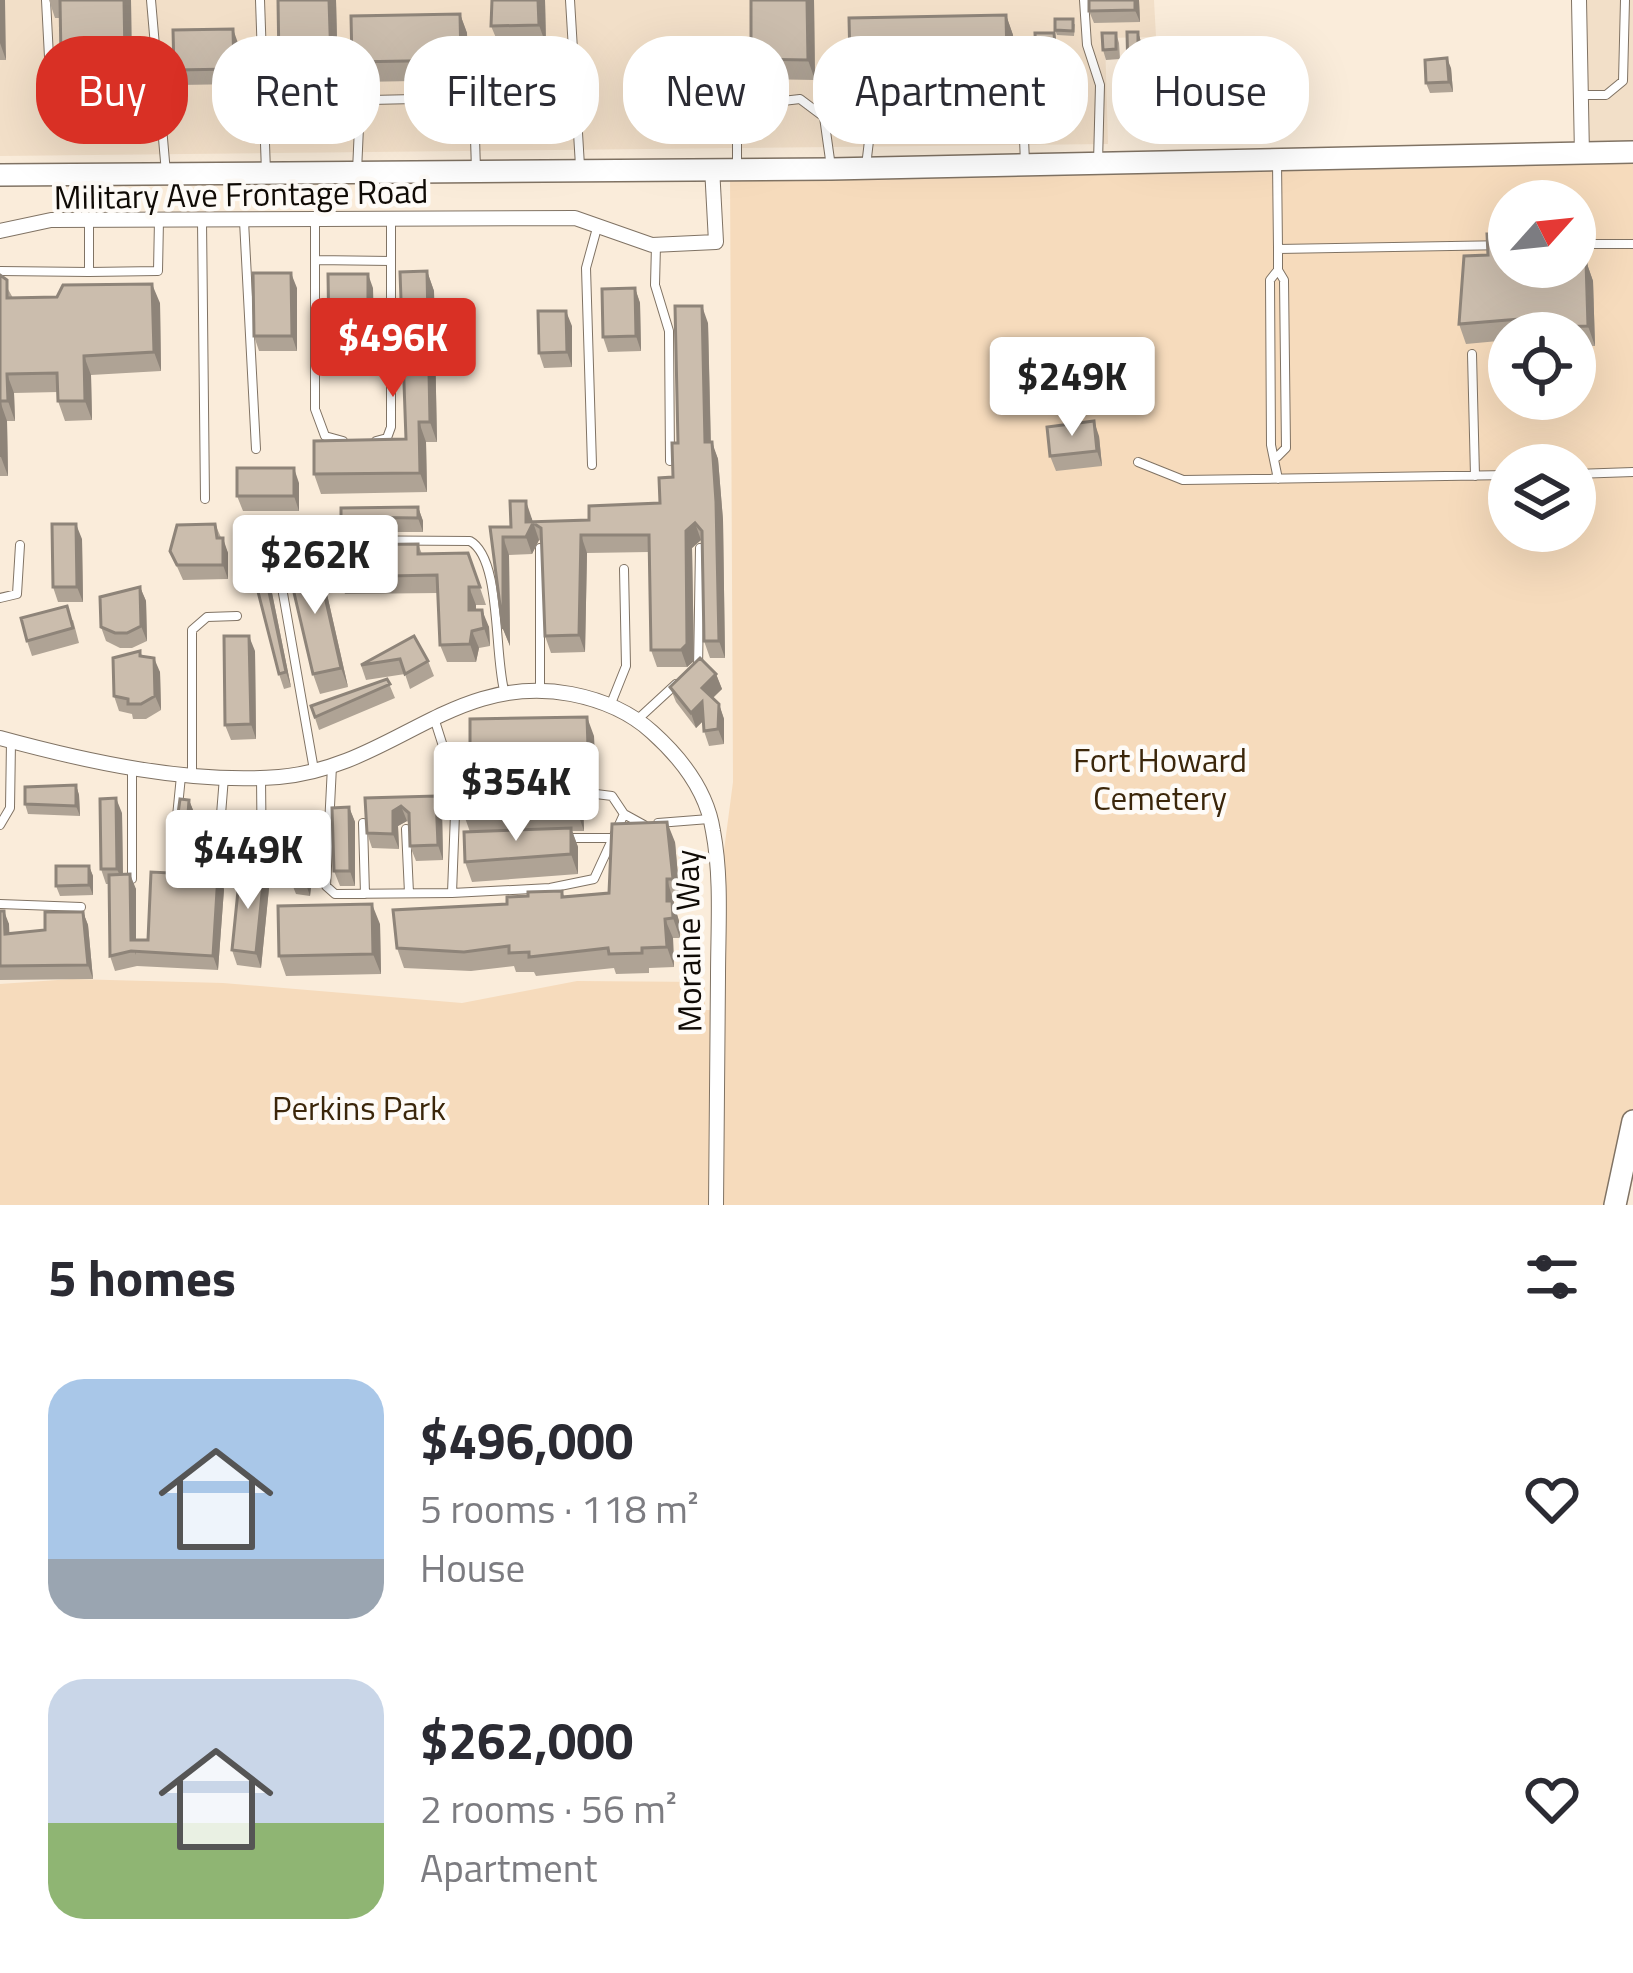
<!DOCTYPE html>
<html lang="en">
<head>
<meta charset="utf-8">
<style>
  :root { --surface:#fff; --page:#f7f7f7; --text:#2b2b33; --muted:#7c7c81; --accent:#d93025 }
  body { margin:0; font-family:"Titillium Web",sans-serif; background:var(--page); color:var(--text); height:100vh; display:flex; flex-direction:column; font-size:45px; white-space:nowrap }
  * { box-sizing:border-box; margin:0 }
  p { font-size:39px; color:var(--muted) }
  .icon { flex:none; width:66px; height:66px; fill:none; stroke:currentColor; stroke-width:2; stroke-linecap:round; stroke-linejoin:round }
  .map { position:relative; height:1205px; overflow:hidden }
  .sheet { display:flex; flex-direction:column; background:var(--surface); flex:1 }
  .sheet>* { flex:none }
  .guide { position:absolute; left:36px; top:36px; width:1563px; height:108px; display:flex; gap:24px }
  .needle { width:78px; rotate:63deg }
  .controls { position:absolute; left:1488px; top:180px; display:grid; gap:24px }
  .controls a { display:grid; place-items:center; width:108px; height:108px; border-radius:50%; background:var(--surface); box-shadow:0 12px 48px #0002; font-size:60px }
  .price { position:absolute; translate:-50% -102px; padding:0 27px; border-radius:12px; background:#fff; color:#222; font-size:39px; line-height:78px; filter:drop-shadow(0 3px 6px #0008) }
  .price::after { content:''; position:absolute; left:50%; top:72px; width:36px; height:27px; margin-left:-18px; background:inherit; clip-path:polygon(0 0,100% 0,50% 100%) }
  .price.current { background:var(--accent); color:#fff }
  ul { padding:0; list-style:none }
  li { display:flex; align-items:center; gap:36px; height:300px; padding:0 48px }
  li span { display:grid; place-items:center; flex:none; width:336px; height:240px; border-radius:36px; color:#555 }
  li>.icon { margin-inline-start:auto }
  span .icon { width:144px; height:144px; fill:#fffc; stroke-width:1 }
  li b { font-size:51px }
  h2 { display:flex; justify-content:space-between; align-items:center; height:144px; padding:0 48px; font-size:51px }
  .chip { padding:0 42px; border-radius:48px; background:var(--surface); box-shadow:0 12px 48px #0002; font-size:42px; line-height:108px }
  .chip.current { background:var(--accent); color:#fff }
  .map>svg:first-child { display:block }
</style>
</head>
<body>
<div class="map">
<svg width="1633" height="1205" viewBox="0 0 1633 1205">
  <rect width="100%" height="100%" fill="#faecda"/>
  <path fill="#f2dfc8" d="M0 0H1154L1156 37 1105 38 1108 144 0 156Z
    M1579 0H1633V152L1582 155Z"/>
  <path fill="#f6dbbc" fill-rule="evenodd" d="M1633 152V1113L1608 1205H0V984L72 979 223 983 462 1003 577 981 705 982V1010H717L718 896 733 782 730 170ZM1509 201H1575V267H1509ZM1509 333H1575V399H1509ZM1509 465H1575V531H1509Z"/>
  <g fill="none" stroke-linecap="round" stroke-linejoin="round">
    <g stroke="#807364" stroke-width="10">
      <path id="service" d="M46 0 50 76 61 108 160 112
        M151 0 166 173
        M260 0 266 172
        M570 0 580 166
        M1084 0 1087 45 1100 85 1098 162
        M1583 95H1606L1623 81 1625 0
        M1277 162 1278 249 1509 245
        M866 166 871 124 884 109 1008 104 1023 114 1025 163
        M737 168V127L748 105 800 99 824 117 831 167
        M357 171 360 105 370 100 461 98 474 106 476 170
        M89 221V272L158 271 159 220
        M202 221 205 499
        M244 221 256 449
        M315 221V409L325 436 343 441
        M1575 244H1633
        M656 245 655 285 669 331 670 461
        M315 260 391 261
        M0 271 89 272
        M1472 354 1475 476
        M376 441 387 438 391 427V219
        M1277 457 1286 448 1284 280 1278 270
        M1138 462 1183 480 1509 475
        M592 465 586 268 597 228
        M1575 474 1633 472
        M1278 479 1271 445 1270 280 1278 270V249
        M0 598 17 594 20 545
        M698 668 700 548
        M540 688V548
        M610 706 626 666 624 569
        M638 719 676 684
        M435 721 456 787 473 790
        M332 766 326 886 335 894 452 893
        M314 770 281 582C283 557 294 547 317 540L470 541C501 558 494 650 504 690
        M192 776V630L207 617 237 616
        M261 778 262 875
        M456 787 452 893 550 888 594 879 624 814
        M572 791 612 796 624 814 644 825
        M363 823 365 894
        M658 823 709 819
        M0 825 10 808 11 742
        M406 829 409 893
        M569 838H609
        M173 857 181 776
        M216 877 224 777
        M132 879V766
        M0 904 81 907"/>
    </g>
    <g stroke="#807364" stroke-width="16">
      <path id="minor" d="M1579 0 1582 155
        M0 231 51 220 575 218 652 245 716 242 712 167
        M0 738C88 762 188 784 279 777 393 767 453 672 571 694 602 700 629 711 652 732 681 758 707 791 713 831 722 878 718 929 718 977 717 1053 717 1129 716 1205"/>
    </g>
    <g stroke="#807364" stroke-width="24">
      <path id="secondary" d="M0 175 831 169 1633 152"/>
    </g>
    <g stroke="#807364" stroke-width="24">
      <path id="primary" d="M1615 1205 1633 1121"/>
    </g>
    <use href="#service" stroke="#fff" stroke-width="8"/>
    <use href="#minor" stroke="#fff" stroke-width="14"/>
    <use href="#secondary" stroke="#fff" stroke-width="21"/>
    <use href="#primary" stroke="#fff" stroke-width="21"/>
  </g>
  <path fill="#afa395" d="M0 0 6 60H0Z
    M49 0H131L132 77 68 78 61 58 60 18H55Z
    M278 0H336L338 81 286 82 279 62Z
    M545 0 546 45H499L491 26Z
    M751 0H814L815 80 758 79 751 59Z
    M1139 0 1140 22 1094 23 1089 11Z
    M460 14 467 33 468 80 359 82 352 62Z
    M1006 15 1013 35 1014 77 934 79V85H922L920 80 857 81 850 61Z
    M1075 24 1074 36 1057 35 1055 30Z
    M1138 32 1141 42 1142 83H1136L1137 116H1120L1117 106 1129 76 1128 73Z
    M1116 33 1119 43 1120 59 1106 60 1103 50Z
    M238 43 240 84 179 85 174 70Z
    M1057 43 1062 91H1057V112H1042L1038 102Z
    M1451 68 1453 92 1430 93 1426 83Z
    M1499 234 1509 267 1586 261 1593 281 1595 346H1575V333H1509V340L1466 344 1459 324 1488 255Z
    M427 271 434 291 437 442H426L427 492 321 494 314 474 406 439Z
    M0 275 13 298 160 303 161 371 91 375 92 420 65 421 58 401V392L14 393 15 421H7L8 476H0Z
    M297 288V351H259L254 336Z
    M373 288 374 352 334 353 329 338Z
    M635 288 640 303 641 351 608 352 603 337Z
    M708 323 711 442 718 459 723 520 725 658H710L704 641 701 540 692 548 694 661 687 667H657L651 650 649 552 587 553 585 652 551 653 545 636 542 542 539 540 532 554 509 555 510 646 503 629 490 527H511L532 518V522L589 520 660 503 673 477 678 443Z
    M572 326V367L544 368 539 353Z
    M1099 436 1102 466 1056 471 1050 456Z
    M299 483V511H243L237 496Z
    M418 507 423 521V532H347L341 517Z
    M215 524 228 553V579L183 580 170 551Z
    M82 539 83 602H58L53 587Z
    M418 544 422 554 468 553 486 605H476V610L489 627 490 646 479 648 476 662H447L440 645 438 593 345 594 339 577Z
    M317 561 324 581 348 687 320 694 313 674Z
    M265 573 271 588 291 687 284 689 279 674Z
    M140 587 146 601 147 641 132 648H120L106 641 101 627Z
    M73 620 79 643 32 656 27 641Z
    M414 636 428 661 434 676 410 689 405 674 366 680 361 665Z
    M140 651 142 656 160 672 161 710 146 719H133L132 714 119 711 114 696Z
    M255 651 256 739 231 740 225 725Z
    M716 674 722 689 713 698 719 704 724 719V744L709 746 704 731 703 721 696 728 676 702 670 687Z
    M387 679 395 698 319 730 311 706Z
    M594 736 595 767 478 770 470 750Z
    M576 783 583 803 584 831H572L578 847V874L472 882 465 862 470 832 464 815Z
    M76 785 79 795 80 816 28 814 25 804Z
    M365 798 442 811 443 860 416 861 410 846 409 823 407 821 398 826 399 849 372 848 367 833Z
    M189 800 195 815 191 872 224 889 218 970 137 966 115 971 110 956 109 884H106L101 869 122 813 123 874 136 889V940H148L170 873Z
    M349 807 355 822V886H340L334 871Z
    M312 816 317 831 310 896 296 894 290 879Z
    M675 842 680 899H674V906L679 921 680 938H673L674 967 649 968V973L616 974 614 968 536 976 534 972H516L514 966 471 971 404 968 397 948 528 896 562 891 564 896 609 893Z
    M89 866 93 876V895L60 896 56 886Z
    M269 888 261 968 237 965 232 950Z
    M0 911 9 924V933L45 930 83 912 88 925 93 979 0 980Z
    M380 924 381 974 286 976 279 956Z"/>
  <path fill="#8e8479" d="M0 0H5L6 60 0 43Z
    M124 0H131L132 77 125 57Z
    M329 0H336L338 81 331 61Z
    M538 0H545L546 45 539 25Z
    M807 0H814L815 80 808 60Z
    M1135 0H1139L1140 22 1135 10Z
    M460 14 467 33 468 80 461 60Z
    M1006 15 1013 35 1014 77 1007 58Z
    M233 29 238 43 240 84 234 69Z
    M1138 32 1141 42 1142 83 1138 73Z
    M1054 33 1057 43 1062 91 1058 81Z
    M1447 58 1451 68 1453 92 1449 82Z
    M1134 76 1137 86V116L1133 106Z
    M1054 81 1057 91V112L1053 102Z
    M1586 261 1593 281 1595 346 1588 326Z
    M427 271 434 291 437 442 430 422Z
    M291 273 297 288V351L292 336Z
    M368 274 373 288 374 352 368 338Z
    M152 284 160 303 161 371 154 352Z
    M635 288 640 303 641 351 636 336Z
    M702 306 708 323 711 459 705 442Z
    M566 311 572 326V367L567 352Z
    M84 356 91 375 92 420 85 401Z
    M7 374 14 393 15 421 8 401Z
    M0 401 7 421 8 476 1 457Z
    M1094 421 1099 436 1102 466 1097 451Z
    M419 422 426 442 427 492 420 473Z
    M712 442 718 459 723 520 725 658 719 641Z
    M294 468 299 483V511L294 496Z
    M526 501 539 540 532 554 526 537Z
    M418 507 423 521V532L418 518Z
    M695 523 701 540 692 548 694 661 687 667 681 650 686 531Z
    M76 524 82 539 83 602 77 587Z
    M581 535 587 553 585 652 579 635Z
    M503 537 509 555 510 646 503 629Z
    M223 538 228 553V579L223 565Z
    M317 561 324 581 348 687 341 668Z
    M265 573 271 588 291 687 286 672Z
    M140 587 146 601 147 641 141 626Z
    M469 587 476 605V627L469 610Z
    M482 610 489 627 490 646 484 628Z
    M472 631 479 648 476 662 470 644Z
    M249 636 255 651 256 739 251 724Z
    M154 658 160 672 161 710 155 696Z
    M716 674 722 689 708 702 702 688Z
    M702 702 707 717 696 728 691 713Z
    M719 704 724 719V744L718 729Z
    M587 717 594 736 595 767 588 747Z
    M576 783 583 803 584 831 577 811Z
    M76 785 79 795 80 816 76 806Z
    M436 796 442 811 443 860 438 845Z
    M116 798 122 813 123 883 117 869Z
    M189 800 195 815 190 886 184 871Z
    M401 806 407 821 398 826 399 849 393 834V811Z
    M349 807 355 822V886L350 871Z
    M312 816 317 831 310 896 305 881Z
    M667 822 675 842 680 899 673 879Z
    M571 828 578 847V874L571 854Z
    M89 866 93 876V895L89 885Z
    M130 874 136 889V955L131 940Z
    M218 874 224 889 218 970 213 956Z
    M264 874 269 888 261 968 256 953Z
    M667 879 679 921 680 938 667 901Z
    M372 904 380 924 381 974 373 954Z
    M4 911 9 924 10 947 5 934Z
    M83 912 88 925 93 979 88 965Z
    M665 919 673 938 674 967 667 947Z"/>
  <path fill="#cbbdad" stroke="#8e8479" stroke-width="3" d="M60 0H124L125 57 61 58Z
    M278 0H329L331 61 279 62Z
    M492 0H538L539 25 491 26Z
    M751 0H807L808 60 751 59Z
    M1089 0H1135V10L1089 11Z
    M460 14 461 60 352 62 351 16Z
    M1006 15 1007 58 927 60V65H915L914 60 850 61 849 18Z
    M1055 19H1073V31L1055 30Z
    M233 29 234 69 174 70 173 30Z
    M1127 32H1138V73H1128Z
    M1035 33H1054L1058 81H1054L1053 102H1038Z
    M1102 33H1116V49L1103 50Z
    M1447 58 1449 82 1426 83 1425 60Z
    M1118 75 1134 76 1133 106H1117Z
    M1487 234H1499L1500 251H1509V267H1575V262L1586 261 1588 326 1556 327V316L1459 324 1464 256 1488 255Z
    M427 271 430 422H419L420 473 314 474V441L406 439 400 272Z
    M253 273H291L292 336H254Z
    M328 274H368V338H329Z
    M0 275 7 280V298L57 297 63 285 152 284 154 352 84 356 85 401H58L57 373 7 374 8 401H0V457Z
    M635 288 636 336 603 337 602 289Z
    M675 306H702L705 442H712L716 502 719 641H704L702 531 695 523 686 531 687 644 681 650H651L649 535H581L579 635 545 636 541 528 533 523 526 537H503V629L490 527H511L510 501H526V522L589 520V506L660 503 659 478 673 477 672 443H678Z
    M538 311H566L567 352 539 353Z
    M1094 421 1097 451 1050 456 1047 427Z
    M237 468H294V496H237Z
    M418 507V518L341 517V508Z
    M52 524H76L77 587H53Z
    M215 524 217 538H223V565H177L170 551 177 525Z
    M418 544V554L468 553 480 587H469V610H482L484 628 472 631 470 644 440 645 437 575 339 577 338 545Z
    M317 561 341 668 313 674 288 567Z
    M265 573 286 672 279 674 254 576Z
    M140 587 141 626 127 633H115L101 627 100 597Z
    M67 606 73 628 27 641 21 618Z
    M224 636H249L251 724 225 725Z
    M414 636 428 661 405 674 400 659 361 665Z
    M140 651V656L154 658 155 696 141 704H128V699L114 696 113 658Z
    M700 658 716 674 702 688 719 704 718 729 704 731 702 702 691 713 670 687Z
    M387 679 390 684 315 717 311 706Z
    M587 717 588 747 470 750V719Z
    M576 783 577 811 464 815 463 786Z
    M76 785V806L25 804V787Z
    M436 796 438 845 410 846 409 813 401 806 393 811V834L367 833 365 798Z
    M116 798 117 869H101L100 799Z
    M180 799 189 800 184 871 218 874 213 956 131 951 110 956 109 875 130 874 131 940H148L151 872 170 873Z
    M349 807 350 871H334L332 808Z
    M297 815 312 816 305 881 290 879Z
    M667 822 673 879H667V901H672L673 918 665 919 667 947 642 948V953L609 954 608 948 529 957V952L509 953V946L464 952 397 948 393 910 507 904V897L528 896V892L562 891V897L609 893 612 824Z
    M571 828V854L465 862 464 832Z
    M56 866H89V885L56 886Z
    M240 871 264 874 256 953 232 950Z
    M372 904 373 954 279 956 278 906Z
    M0 911H4L5 934 45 930V912H83L88 965 0 966Z"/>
  <g text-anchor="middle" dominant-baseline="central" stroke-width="9" stroke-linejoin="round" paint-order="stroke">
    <g font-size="33" fill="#100b06" stroke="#fefbf7">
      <text transform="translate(241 194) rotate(-1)">Military Ave Frontage Road</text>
      <text transform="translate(688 941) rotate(-91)">Moraine Way</text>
    </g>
    <g font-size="33" fill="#3b260a" stroke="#fefbf7">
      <text x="1160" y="760">Fort Howard<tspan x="1160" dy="38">Cemetery</tspan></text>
      <text x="359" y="1108">Perkins Park</text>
    </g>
  </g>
</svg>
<div class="controls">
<a><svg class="needle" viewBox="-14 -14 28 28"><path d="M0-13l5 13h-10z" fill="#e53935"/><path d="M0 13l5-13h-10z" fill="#7c7c81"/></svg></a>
<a><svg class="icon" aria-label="locate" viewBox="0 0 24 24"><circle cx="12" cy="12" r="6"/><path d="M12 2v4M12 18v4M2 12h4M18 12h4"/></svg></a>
<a><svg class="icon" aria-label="layers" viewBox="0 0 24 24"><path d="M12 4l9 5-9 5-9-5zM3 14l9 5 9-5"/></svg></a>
</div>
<b class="price current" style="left:393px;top:400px">$496K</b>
<b class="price" style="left:1072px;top:439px">$249K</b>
<b class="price" style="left:315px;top:617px">$262K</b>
<b class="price" style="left:516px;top:844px">$354K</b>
<b class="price" style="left:248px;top:912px">$449K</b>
<div class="guide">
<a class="chip current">Buy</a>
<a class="chip">Rent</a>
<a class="chip">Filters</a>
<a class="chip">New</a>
<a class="chip">Apartment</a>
<a class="chip">House</a>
</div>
</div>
<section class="sheet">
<h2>5 homes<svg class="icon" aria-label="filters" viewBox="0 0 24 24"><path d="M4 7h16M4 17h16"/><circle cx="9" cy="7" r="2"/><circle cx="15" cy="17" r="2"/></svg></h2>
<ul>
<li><span style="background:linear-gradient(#a9c7e8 75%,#9aa5b1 0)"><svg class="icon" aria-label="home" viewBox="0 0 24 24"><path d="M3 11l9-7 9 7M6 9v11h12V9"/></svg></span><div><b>$496,000</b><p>5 rooms · 118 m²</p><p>House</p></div><svg class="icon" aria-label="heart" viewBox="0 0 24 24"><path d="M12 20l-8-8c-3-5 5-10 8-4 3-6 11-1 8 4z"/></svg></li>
<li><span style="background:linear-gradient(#c9d6e8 60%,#8fb573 0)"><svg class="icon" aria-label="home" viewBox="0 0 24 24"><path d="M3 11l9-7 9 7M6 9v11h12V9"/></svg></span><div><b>$262,000</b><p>2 rooms · 56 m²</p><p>Apartment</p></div><svg class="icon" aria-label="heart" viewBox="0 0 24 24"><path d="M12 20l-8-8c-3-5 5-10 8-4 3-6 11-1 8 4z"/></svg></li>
</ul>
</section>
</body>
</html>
